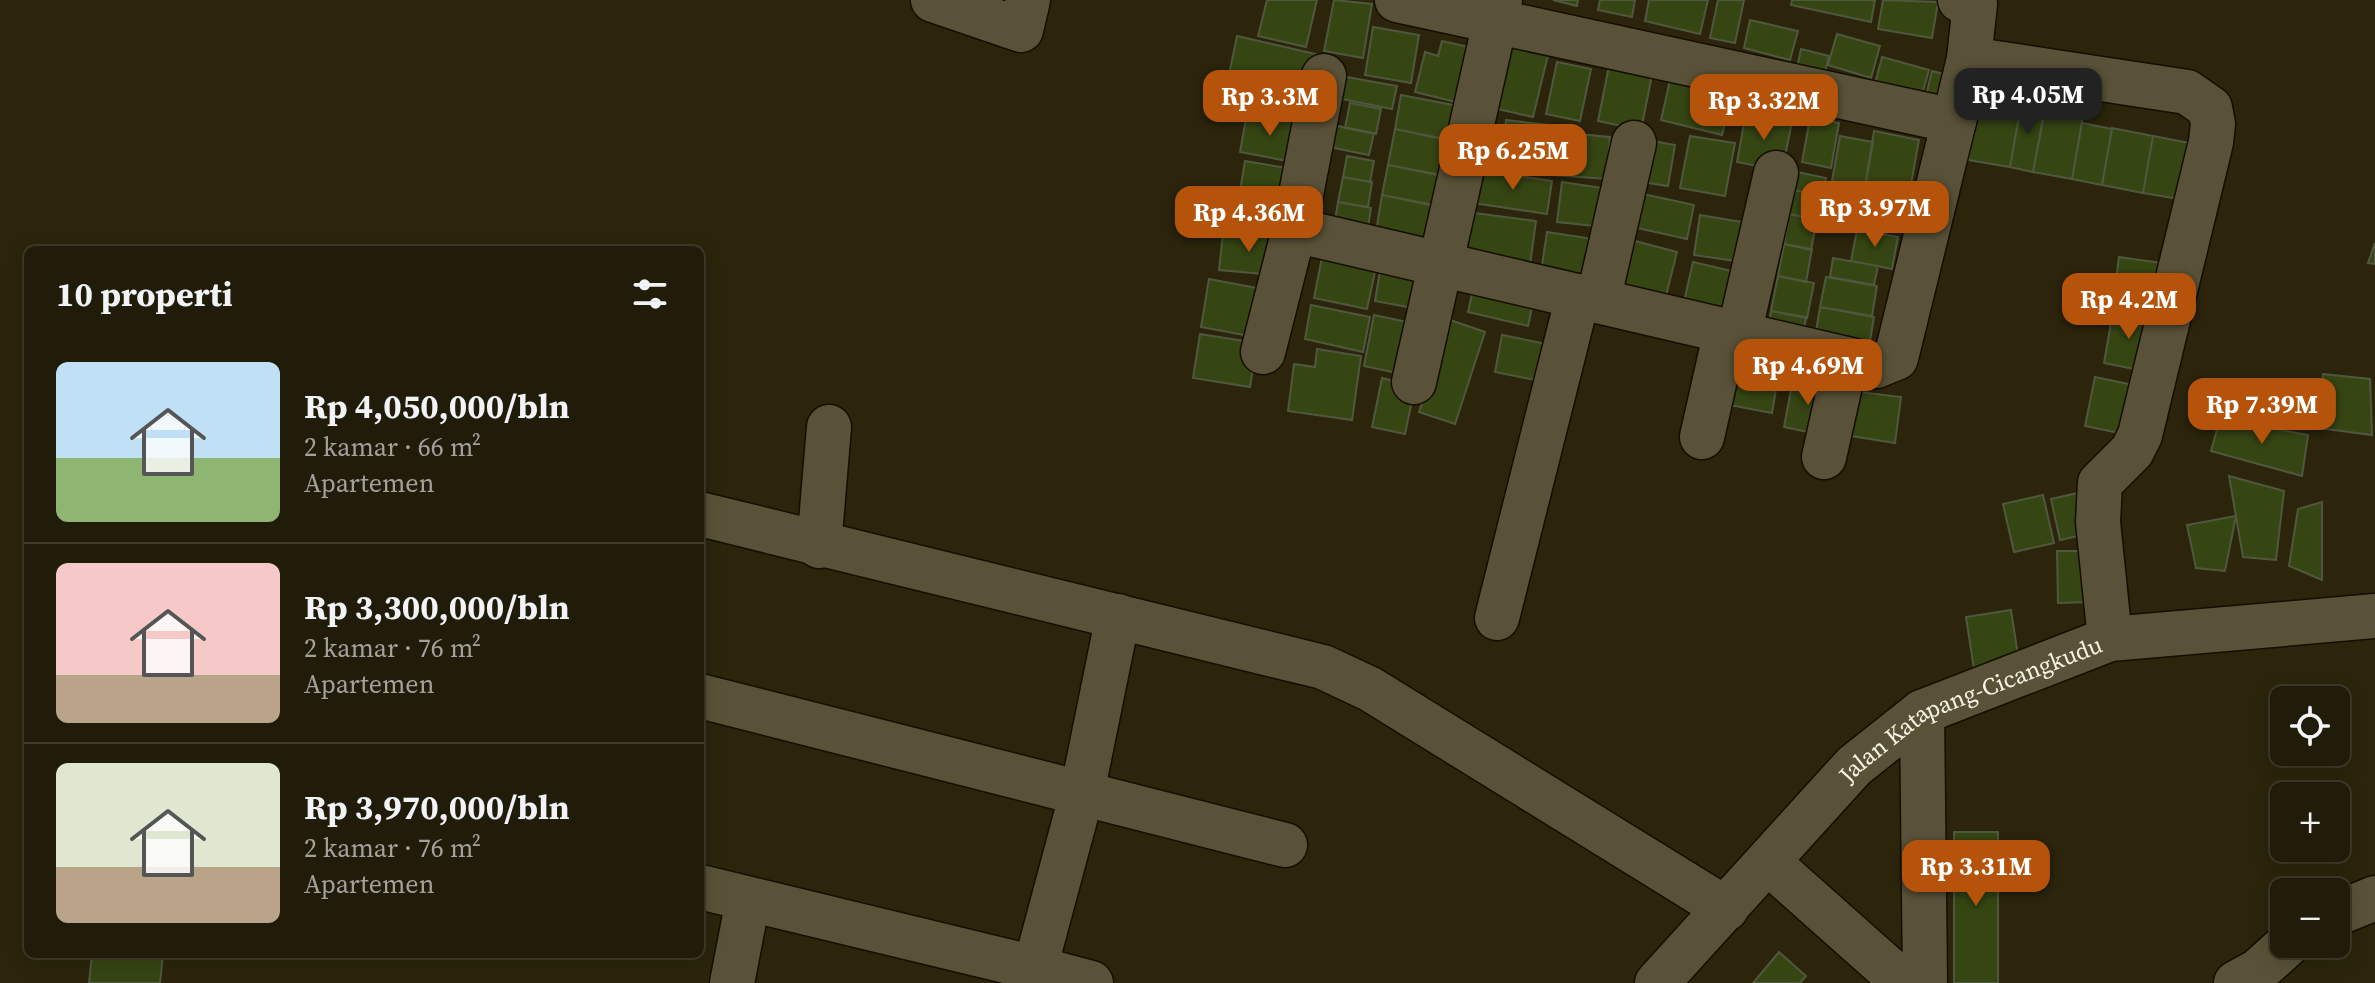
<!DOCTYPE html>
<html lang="id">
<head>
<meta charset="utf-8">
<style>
  :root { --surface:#211c09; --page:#292512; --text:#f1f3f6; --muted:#a2a19c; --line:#3e3a2a; --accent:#b45309 }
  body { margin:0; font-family:"Source Serif 4",serif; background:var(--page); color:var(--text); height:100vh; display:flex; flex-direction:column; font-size:30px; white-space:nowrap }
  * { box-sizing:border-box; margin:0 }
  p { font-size:26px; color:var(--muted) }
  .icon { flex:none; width:44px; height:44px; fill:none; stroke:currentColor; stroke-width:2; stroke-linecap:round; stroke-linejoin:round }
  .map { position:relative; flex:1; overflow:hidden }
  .details { position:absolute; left:24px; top:246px; width:680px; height:712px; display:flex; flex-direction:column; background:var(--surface); border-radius:12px; box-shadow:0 4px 20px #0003,0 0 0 2px var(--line) }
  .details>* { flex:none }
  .controls { position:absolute; left:2270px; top:686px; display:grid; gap:16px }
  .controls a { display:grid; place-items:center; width:80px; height:80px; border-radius:12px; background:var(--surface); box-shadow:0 4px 20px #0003,0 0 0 2px var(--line); font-size:40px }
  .price { position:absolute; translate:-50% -68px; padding:0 18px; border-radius:16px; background:var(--accent); color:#fff; font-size:26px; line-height:52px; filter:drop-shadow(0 2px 4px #0008) }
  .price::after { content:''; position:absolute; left:50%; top:48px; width:24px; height:18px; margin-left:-12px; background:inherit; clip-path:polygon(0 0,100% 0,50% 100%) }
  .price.selected { background:#222; color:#fff }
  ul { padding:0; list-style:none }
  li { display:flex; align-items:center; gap:24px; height:200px; padding:0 32px }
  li+li { border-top:2px solid var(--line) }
  li span { display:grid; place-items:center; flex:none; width:224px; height:160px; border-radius:12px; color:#555 }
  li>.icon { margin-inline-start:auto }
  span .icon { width:96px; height:96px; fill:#fffc; stroke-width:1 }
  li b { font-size:34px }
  h2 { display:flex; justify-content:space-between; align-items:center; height:96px; padding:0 32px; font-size:34px }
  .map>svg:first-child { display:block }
</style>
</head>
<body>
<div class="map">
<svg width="2375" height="983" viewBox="0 0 2375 983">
  <rect width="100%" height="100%" fill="#2c250c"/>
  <path fill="#364613" stroke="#4f583f" stroke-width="2" d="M1267 0H1317L1306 47 1258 36Z
    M1334 0 1372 4 1363 58 1324 51Z
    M1553 0H1578L1577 6Z
    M1600 0H1635L1632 17 1598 10Z
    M1649 0H1708L1700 34 1645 21Z
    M1718 0H1744L1735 43 1710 38Z
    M1792 0H1875L1871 22 1791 5Z
    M1883 0 1938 2 1932 38 1878 29Z
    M1750 20 1798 31 1790 60 1744 48Z
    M1373 27 1419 35 1411 83 1365 75Z
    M1837 34 1880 46 1871 78 1828 65Z
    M1237 36 1324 56 1310 118 1224 99Z
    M1442 41 1473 48 1460 103 1415 92 1425 52 1438 56Z
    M1505 45 1548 55 1533 117 1489 107Z
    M1801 49 1829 56 1823 80 1796 73Z
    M1882 57 1929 70 1921 98 1875 84Z
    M1610 61 1653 70 1641 130 1598 121Z
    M1557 62 1591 69 1580 121 1546 114Z
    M1932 71 1959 78 1951 107 1925 100Z
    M1341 76 1397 86 1392 109 1337 98Z
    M1671 76 1733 91 1722 135 1661 120Z
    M1981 91 2022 99 2010 167 1968 160Z
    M1401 95 1459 106 1452 141 1395 129Z
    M2022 100 2046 104 2033 172 2010 167Z
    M1350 103 1381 109 1376 134 1345 128Z
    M2045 108 2083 116 2072 179 2033 172Z
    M1247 113 1300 123 1293 162 1240 152Z
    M1746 113 1792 122 1782 171 1737 162Z
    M1810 118 1839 123 1831 168 1802 162Z
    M1506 120 1548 125 1543 173 1501 168Z
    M2082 123 2112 129 2102 185 2072 179Z
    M1333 125 1374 133 1369 155 1329 147Z
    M2112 128 2153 136 2143 193 2102 185Z
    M1395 129 1450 140 1443 176 1388 165Z
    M1874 131 1919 140 1909 195 1865 187Z
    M1556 132 1610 137 1607 179 1552 175Z
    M1690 136 1735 143 1725 196 1680 188Z
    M1840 136 1873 142 1865 187 1832 181Z
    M2153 136 2190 143 2179 199 2143 193Z
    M1642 139 1675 145 1668 186 1635 181Z
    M1347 156 1374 161 1370 182 1343 177Z
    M1245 161 1292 169 1285 211 1238 203Z
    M1388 165 1441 175 1435 206 1382 195Z
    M1479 170 1552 181 1547 214 1473 203Z
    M1797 172 1826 178 1823 196 1794 190Z
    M1343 177 1372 182 1368 207 1338 202Z
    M1562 182 1609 189 1604 227 1557 222Z
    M1865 187 1905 194 1901 215 1860 208Z
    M1794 190 1824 195 1820 220 1789 214Z
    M1643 194 1694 205 1687 239 1637 228Z
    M1382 195 1434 205 1427 241 1376 232Z
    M1338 202 1371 208 1367 233 1334 227Z
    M1860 208 1891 213 1886 235 1857 230Z
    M1467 212 1536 221 1529 272 1461 263Z
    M1789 214 1817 219 1811 250 1784 244Z
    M1700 215 1748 223 1742 262 1694 255Z
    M1857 230 1898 237 1892 269 1851 261Z
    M1547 232 1600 240 1594 287 1540 278Z
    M1223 233 1278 239 1275 275 1219 270Z
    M1631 240 1677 252 1664 304 1618 292Z
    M2375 243V264L2368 263Z
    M1784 244 1812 249 1806 282 1778 276Z
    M1324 247 1378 258 1367 309 1314 298Z
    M2119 257 2162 263 2155 308 2113 302Z
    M1833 258 1878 266 1874 285 1830 277Z
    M1693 262 1740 273 1730 316 1683 306Z
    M1381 265 1431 275 1424 310 1375 301Z
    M1778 276 1814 283 1807 318 1771 311Z
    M1826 277 1877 286 1872 316 1820 307Z
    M1209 279 1268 290 1260 338 1201 327Z
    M1474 285 1534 298 1528 326 1468 312Z
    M1311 305 1370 317 1363 352 1305 339Z
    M1820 307 1874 317 1869 347 1815 337Z
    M1771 311 1806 317 1803 337 1768 331Z
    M2113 311 2153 318 2144 371 2104 363Z
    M1374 315 1421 325 1411 376 1364 366Z
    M1450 320 1485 332 1455 424 1419 412Z
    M1200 334 1257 343 1250 387 1193 378Z
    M1502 335 1557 346 1550 383 1495 372Z
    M1317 349 1361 356 1352 420 1288 411 1294 364 1315 367Z
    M1728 355 1780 365 1772 413 1719 403Z
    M2323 374 2370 379 2372 435 2318 428Z
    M2095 377 2143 387 2134 436 2085 426Z
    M1382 378 1415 386 1405 434 1372 427Z
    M1793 379 1832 388 1822 435 1784 427Z
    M1844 390 1901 397 1895 443 1838 434Z
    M2220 419 2308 435 2302 476 2211 451Z
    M2229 476 2284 491 2276 560 2243 557Z
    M2082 492 2091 533 2060 540 2051 499Z
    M2043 495 2054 543 2014 552 2003 504Z
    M2322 502V580L2289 566 2298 509Z
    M2236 516 2225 571 2196 568 2187 525Z
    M2057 551H2091L2092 602 2058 603Z
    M2011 610 2019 662 1974 669 1966 617Z
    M1954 832H1998V983H1954Z
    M1779 952 1806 976 1800 983H1753Z
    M92 954H163L160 983H89Z"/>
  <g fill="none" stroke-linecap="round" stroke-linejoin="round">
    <g stroke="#150e00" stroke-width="47">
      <g id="minor">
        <path d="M933 0 1021 30 1028 0"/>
        <path d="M1397 0 1954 121 1969 59 1975 4 1960 0"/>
        <path d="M1969 59 2187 92 2210 108 2213 124 2211 142 2140 435 2132 451 2100 483 2098 522 2110 639"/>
        <path d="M1294 230 1598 301 1634 143"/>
        <path d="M1598 301 1876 366 1896 358 1954 121"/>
        <path d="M1739 334 1776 173"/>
        <path d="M1263 352 1294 230 1324 76"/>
        <path d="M1414 382 1500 0"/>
        <path d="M1702 437 1726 331"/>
        <path d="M1824 457 1846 359"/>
        <path d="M700 514 1323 667 1370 689 1726 909"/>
        <path d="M819 546 829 427"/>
        <path d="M1497 618 1578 296"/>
        <path d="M700 696 1285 845"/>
        <path d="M1922 712 1925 983"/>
        <path d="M1769 863 1904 983"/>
        <path d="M700 887 1035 968"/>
        <path d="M2336 914 2375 898"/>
        <path d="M732 983 748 900"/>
        <path d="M1091 983 1035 968 1082 793 1118 616"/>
        <path id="s1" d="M1657 983 1854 766 1922 712 2110 639 2375 616"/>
        <path d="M2236 983 2258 971 2288 944"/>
      </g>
    </g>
    <use href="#minor" stroke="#5a5238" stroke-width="44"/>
  </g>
  <g text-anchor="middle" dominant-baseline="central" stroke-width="8" stroke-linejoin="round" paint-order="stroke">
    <g font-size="24" fill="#f8f3e4" stroke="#2c250c">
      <text stroke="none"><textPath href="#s1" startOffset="424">Jalan Katapang-Cicangkudu</textPath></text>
    </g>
  </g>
</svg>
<div class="controls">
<a><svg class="icon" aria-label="locate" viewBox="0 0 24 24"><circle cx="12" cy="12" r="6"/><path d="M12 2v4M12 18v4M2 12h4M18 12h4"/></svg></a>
<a>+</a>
<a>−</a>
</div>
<b class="price selected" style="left:2028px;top:136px">Rp 4.05M</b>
<b class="price" style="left:1270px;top:138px">Rp 3.3M</b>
<b class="price" style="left:1764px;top:142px">Rp 3.32M</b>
<b class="price" style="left:1513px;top:192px">Rp 6.25M</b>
<b class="price" style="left:1875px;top:249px">Rp 3.97M</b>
<b class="price" style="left:1249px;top:254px">Rp 4.36M</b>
<b class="price" style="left:2129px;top:341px">Rp 4.2M</b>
<b class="price" style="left:1808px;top:407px">Rp 4.69M</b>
<b class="price" style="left:2262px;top:446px">Rp 7.39M</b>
<b class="price" style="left:1976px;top:908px">Rp 3.31M</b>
<section class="details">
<h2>10 properti<svg class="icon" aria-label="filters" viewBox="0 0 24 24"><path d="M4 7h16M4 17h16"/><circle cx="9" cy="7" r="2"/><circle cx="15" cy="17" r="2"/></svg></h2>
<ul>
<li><span style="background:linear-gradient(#bfe0f5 60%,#8fb573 0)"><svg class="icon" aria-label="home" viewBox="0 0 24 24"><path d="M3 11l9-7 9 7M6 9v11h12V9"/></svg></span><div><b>Rp 4,050,000/bln</b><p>2 kamar · 66 m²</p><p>Apartemen</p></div></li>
<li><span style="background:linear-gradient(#f6c9c9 70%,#b9a48a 0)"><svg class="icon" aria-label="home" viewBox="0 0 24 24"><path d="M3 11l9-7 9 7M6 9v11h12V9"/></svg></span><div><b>Rp 3,300,000/bln</b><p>2 kamar · 76 m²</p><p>Apartemen</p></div></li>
<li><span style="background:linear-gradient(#dfe7d0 65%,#b9a48a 0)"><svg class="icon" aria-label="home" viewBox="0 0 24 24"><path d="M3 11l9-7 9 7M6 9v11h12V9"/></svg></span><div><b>Rp 3,970,000/bln</b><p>2 kamar · 76 m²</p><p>Apartemen</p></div></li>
</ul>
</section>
</div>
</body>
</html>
